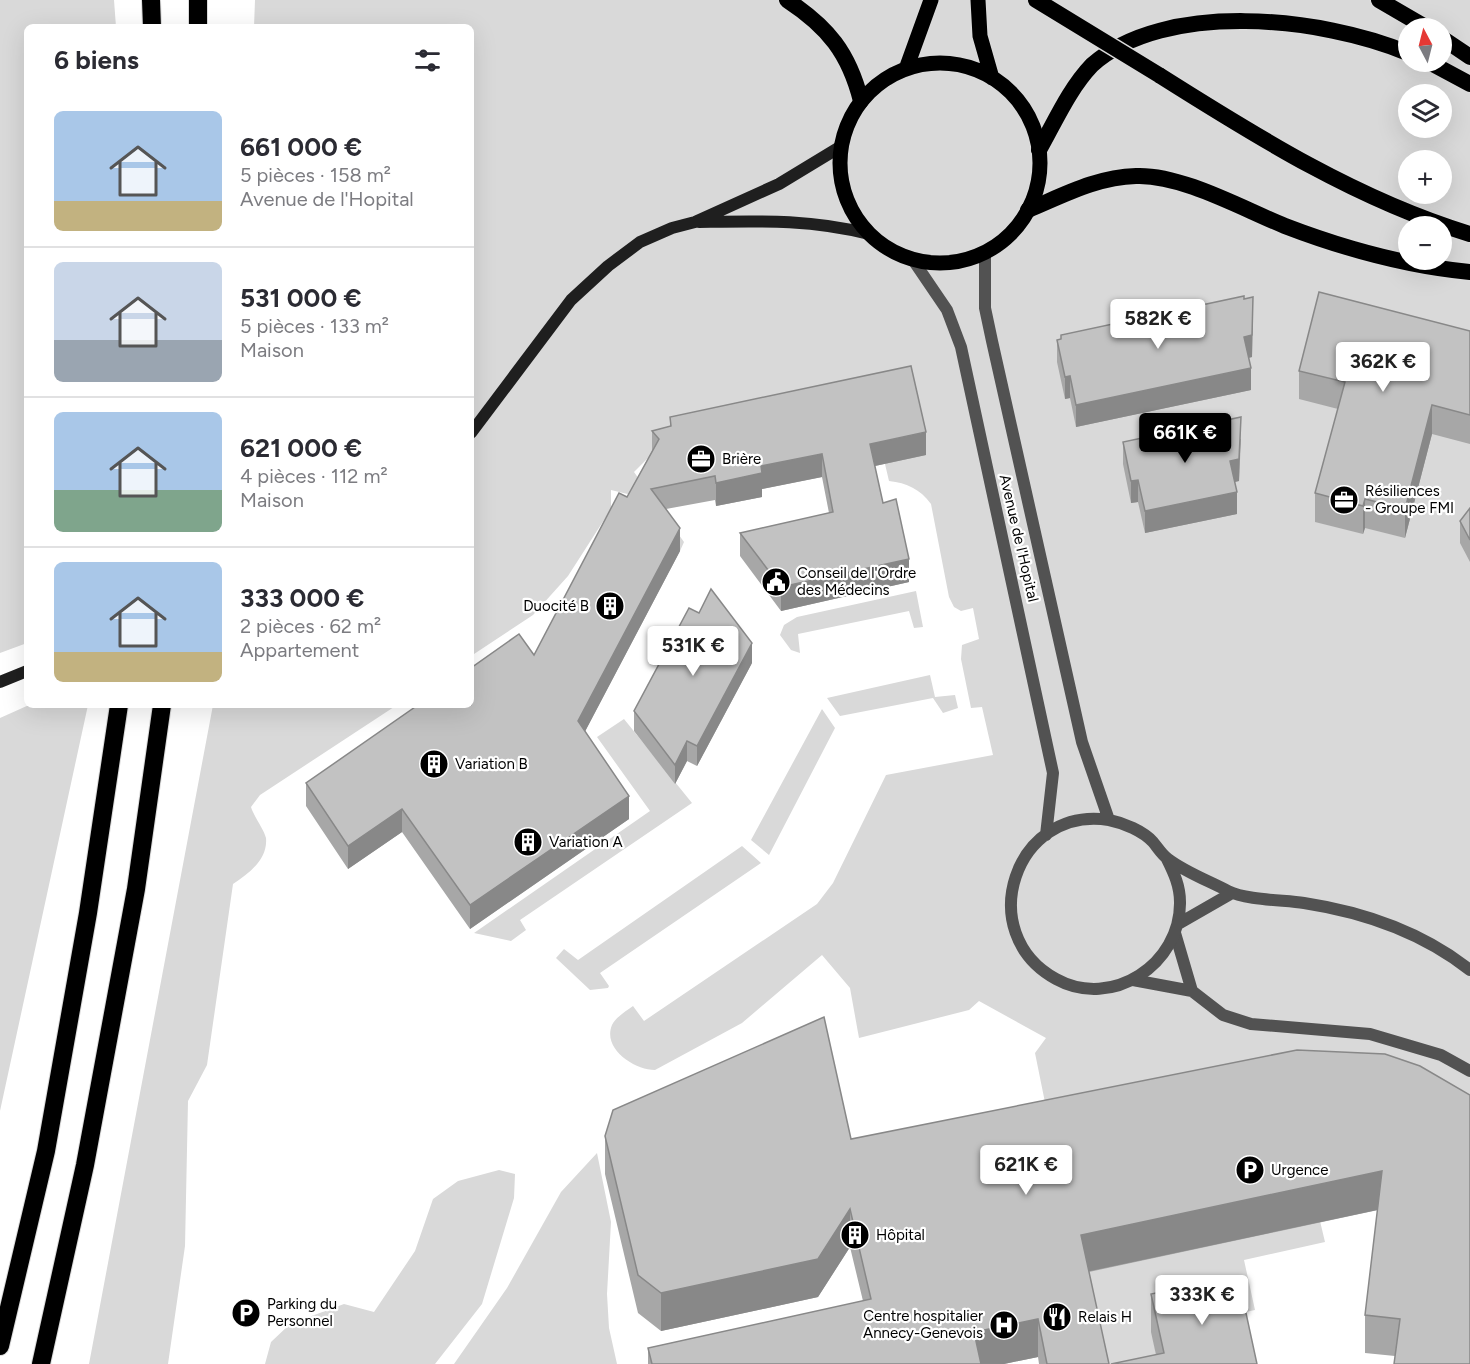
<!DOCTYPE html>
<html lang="fr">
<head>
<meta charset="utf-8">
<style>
  :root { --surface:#fff; --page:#f2f2f3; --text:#2b2b33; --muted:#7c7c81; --line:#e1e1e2; --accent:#000 }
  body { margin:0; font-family:Figtree,sans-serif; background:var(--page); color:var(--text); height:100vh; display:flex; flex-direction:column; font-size:22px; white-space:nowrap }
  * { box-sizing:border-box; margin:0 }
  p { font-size:20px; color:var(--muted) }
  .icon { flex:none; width:33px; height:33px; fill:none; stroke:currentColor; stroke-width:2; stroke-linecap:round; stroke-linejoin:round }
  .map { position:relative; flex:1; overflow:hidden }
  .sheet { position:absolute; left:24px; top:24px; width:450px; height:684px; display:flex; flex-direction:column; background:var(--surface); border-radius:9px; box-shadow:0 6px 24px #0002 }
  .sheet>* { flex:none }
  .needle { width:39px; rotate:353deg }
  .buttons { position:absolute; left:1398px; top:18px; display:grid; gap:12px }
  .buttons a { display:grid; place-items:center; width:54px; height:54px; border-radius:50%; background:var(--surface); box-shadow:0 6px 24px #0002; font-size:30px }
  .price { position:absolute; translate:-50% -51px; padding:0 14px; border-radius:6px; background:#fff; color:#222; font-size:20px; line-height:39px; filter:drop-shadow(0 2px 3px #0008) }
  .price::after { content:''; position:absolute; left:50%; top:36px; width:18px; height:14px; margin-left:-9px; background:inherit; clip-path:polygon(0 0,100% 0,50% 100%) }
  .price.on { background:var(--accent); color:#fff }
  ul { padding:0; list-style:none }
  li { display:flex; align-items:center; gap:18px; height:150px; padding:0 30px }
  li+li { border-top:2px solid var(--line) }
  li span { display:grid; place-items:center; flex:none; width:168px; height:120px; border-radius:9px; color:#555 }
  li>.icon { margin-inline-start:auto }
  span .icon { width:72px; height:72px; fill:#fffc; stroke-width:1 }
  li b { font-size:26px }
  h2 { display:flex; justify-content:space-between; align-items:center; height:72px; padding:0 30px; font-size:26px }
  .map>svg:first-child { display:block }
</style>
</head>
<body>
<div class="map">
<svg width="1470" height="1364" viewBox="0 0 1470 1364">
  <rect width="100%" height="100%" fill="#fff"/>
  <path fill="#d9d9d9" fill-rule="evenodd" d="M0 0H114L116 27H27V643L0 653Z
    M255 0H1470V1132L1052 1137 1035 1053 1046 1038 979 1001 969 1010 859 1038 850 988 822 955 742 1023 655 1070C635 1070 602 1049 612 1025 616 1017 626 1011 633 1006L644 1021 817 904 833 883 886 775 993 755 982 707 971 708 961 659 962 645 979 639 973 608 961 611 954 607 949 597 931 504C920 489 907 483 889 481L885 464 652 454 634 472 684 542 680 551 640 497 611 490V509L568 576 533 615 471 656V27H254ZM1408 28H1442V62H1408ZM1408 94H1442V128H1408ZM1408 160H1442V194H1408ZM1408 226H1442V260H1408Z
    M916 591 923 627 914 628 909 611 798 634 800 653 791 650 780 635 784 625 797 617Z
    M930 675 935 697 955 695 958 708 943 713 933 698 840 716 827 698Z
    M29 705H88L0 1111V718Z
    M213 705H397L260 795 251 807C254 817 264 829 266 838 268 860 248 874 233 884L207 1065 188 1101 185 1246 168 1364H89Z
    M822 709 835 728 769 855 751 840Z
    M624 719 692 803 520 920 526 930 511 941 474 933 650 811 597 737Z
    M742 846 761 863 600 973 609 986 608 988 590 990 556 958 564 949 578 960Z
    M597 1153 611 1222 607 1294 609 1328 617 1364H454L507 1288 561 1192Z
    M499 1170 515 1174 514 1198 482 1304 435 1364H265L271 1342 290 1324 344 1304 374 1312 415 1251 433 1199 458 1181Z
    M1320 1221 1325 1242 1244 1260 1255 1310 1152 1332 1158 1364H1101L1081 1273Z"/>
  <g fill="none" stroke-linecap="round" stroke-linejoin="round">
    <g stroke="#dbdbdb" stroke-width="17">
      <path id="primary" d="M978 0 980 36 992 78
        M840 163a100 100 0 1 1 200 0a100 100 0 1 1-200 0Z
        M906 69 931 0"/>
    </g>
    <g stroke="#dbdbdb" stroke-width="19">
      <path id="trunk" d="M787 0C828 27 849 53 861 101
        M1379 0 1427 28
        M1442 38 1470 57
        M1429 62 1470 84
        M1159 75C1257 137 1358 200 1470 234
        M1039 150C1055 122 1069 89 1092 65 1165 0 1322 17 1408 53
        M1028 210C1064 195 1097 177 1136 176 1181 174 1243 209 1285 226 1345 249 1407 266 1470 272"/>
    </g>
    <g stroke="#dbdbdb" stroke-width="20">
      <path id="motorway" d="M151 0 152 27
        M198 0V27
        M0 1346 46 1151 88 913 119 705
        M41 1364 85 1165 136 889 162 705"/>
    </g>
    <path stroke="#525252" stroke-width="12" d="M1175 933 1192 991
      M1133 980 1192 991 1223 1015 1251 1024 1370 1034 1441 1055 1470 1071"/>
    <path stroke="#525252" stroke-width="12" d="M985 252V308L992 341 1082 742 1109 820
      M913 260 947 310 961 347 1053 773 1046 835
      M1167 859C1174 873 1180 886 1180 902 1181 964 1112 1010 1056 979 972 933 1015 805 1109 820 1124 823 1143 831 1153 842 1158 848 1162 855 1168 859 1185 872 1209 881 1228 891 1246 900 1283 900 1304 903 1363 912 1423 933 1470 970
      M1178 924 1232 893"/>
    <path stroke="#1f1f1f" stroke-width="12" d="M699 222C759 221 810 219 869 234
      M471 433 571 300 608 266 640 242 672 228 695 222 779 184 840 147
      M0 682 27 671"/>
    <use href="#primary" stroke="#000" stroke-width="15"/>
    <use href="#trunk" stroke="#000" stroke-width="16"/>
    <use href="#motorway" stroke="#000" stroke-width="18"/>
    <g stroke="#dbdbdb" stroke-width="19" stroke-linecap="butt">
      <path id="trunk-bridge" d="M1036 0 1159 75"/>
    </g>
    <use href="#trunk-bridge" stroke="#000" stroke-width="16"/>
  </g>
  <path fill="#a7a7a7" d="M1244 299 1253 319 1252 357 1248 358 1251 390 1076 427 1070 398 1065 399 1057 362V340L1061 339V335Z
    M1470 331V444L1432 434 1405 538 1365 528 1363 534 1315 522V493L1338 409 1299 399V371Z
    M670 417 926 455 875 466 883 503 909 582 781 611 740 556V533L829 513 822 477 762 489V497L716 506 715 500 666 509 680 551 585 731 629 819 470 929 402 832 348 869 306 806V783L534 655 627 497 652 451V431L670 427Z
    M1241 439 1239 481 1234 482 1237 514 1145 533 1138 502 1131 503 1123 464V442Z
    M1470 508V562L1460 543V521Z
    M752 663 697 766 687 761 675 784 634 731V711Z
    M1470 1095 1395 1356 1365 1353V1315L1378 1210 1089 1272 1109 1364H1039L1038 1357 1004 1364H648V1348L863 1301 850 1247 818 1297 661 1331 638 1313 605 1174V1136L851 1139Z
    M1151 1294 1257 1364 1156 1355 1151 1332Z"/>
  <path fill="#888" d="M1253 297 1252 357 1244 359V337Z
    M1251 368V390L1076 427V405Z
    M1070 376V398L1065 399V377Z
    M1432 405V434L1405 538V509Z
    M1241 417 1239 481 1230 483V461Z
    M926 432V455L870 467V444Z
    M822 454V477L762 489V497L716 506V483L761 466Z
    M1138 480V502L1131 503V481Z
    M1237 492V514L1145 533V511Z
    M1365 499V528L1363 534V506Z
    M680 528V551L578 745V721Z
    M909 559V582L781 611V587Z
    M752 643V663L697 766V746Z
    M687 741V761L675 784V765Z
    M629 796V819L470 929V905Z
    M402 809V832L348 869V846Z
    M1382 1171V1209L1081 1273V1235Z
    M850 1209V1247L818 1297 661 1331V1293Z
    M1038 1319V1357L1004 1364H974V1332Z"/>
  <path fill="#c2c2c2" stroke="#888" stroke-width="1.5" d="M1319 292 1470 331V415L1432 405 1405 509 1365 499 1363 506 1315 493 1345 382 1299 371Z
    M1244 296V299L1253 297 1252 335 1244 337 1251 368 1076 405 1070 376 1065 377 1057 340 1061 339V335Z
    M911 366 926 432 870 444 883 503 896 499 909 559 781 587 740 533 833 512 822 454 761 466 762 473 716 483 715 476 651 489 680 528 578 721 629 796 470 905 402 809 348 846 306 783 418 705H471V668L519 634 534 655 619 493 627 497 659 439 652 431 671 426 670 417Z
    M1241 417 1239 459 1230 461 1237 492 1145 511 1138 480 1131 481 1123 442Z
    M1470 508V540L1460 521Z
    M711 589 752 643 697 746 687 741 675 765 634 711 689 608 699 613Z
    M824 1017 851 1139 1297 1050 1385 1054 1420 1066 1470 1095V1364H1394L1400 1319 1365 1315 1382 1171 1081 1235 1109 1364H1047L1038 1319 974 1332 981 1364H652L648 1348 871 1299 850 1209 818 1259 661 1293 638 1275 605 1136 613 1110Z
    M1238 1276 1257 1364H1111L1164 1353 1151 1294Z"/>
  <defs>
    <g id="office-disc" transform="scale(1.5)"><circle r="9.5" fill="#000" stroke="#fff"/><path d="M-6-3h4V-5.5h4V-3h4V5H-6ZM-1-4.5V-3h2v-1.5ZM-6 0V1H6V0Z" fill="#fff"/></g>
    <g id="civic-disc" transform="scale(1.5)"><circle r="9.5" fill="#000" stroke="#fff"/><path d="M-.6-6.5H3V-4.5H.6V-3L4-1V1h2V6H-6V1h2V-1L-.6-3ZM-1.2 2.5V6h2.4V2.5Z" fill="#fff"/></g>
    <g id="building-disc" transform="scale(1.5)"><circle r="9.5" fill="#000" stroke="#fff"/><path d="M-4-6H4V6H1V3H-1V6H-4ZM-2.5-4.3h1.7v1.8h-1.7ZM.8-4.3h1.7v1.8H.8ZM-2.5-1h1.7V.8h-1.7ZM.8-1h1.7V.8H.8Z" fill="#fff"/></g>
    <g id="parking-disc" transform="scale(1.5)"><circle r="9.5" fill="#000" stroke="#fff"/><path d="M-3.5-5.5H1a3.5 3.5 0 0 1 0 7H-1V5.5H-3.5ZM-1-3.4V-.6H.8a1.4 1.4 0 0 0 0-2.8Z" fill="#fff"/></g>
    <g id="restaurant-disc" transform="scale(1.5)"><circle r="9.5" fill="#000" stroke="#fff"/><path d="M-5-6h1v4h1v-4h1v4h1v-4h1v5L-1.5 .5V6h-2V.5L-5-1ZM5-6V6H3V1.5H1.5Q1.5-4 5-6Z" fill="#fff"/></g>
    <g id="hospital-disc" transform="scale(1.5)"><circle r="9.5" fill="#000" stroke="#fff"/><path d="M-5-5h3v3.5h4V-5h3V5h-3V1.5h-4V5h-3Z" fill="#fff"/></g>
  </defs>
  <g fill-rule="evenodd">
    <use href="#office-disc" x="701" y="459"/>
    <use href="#office-disc" x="1344" y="500"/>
    <use href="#civic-disc" x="776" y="582"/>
    <use href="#building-disc" x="610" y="606"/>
    <use href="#building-disc" x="434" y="764"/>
    <use href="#building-disc" x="528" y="842"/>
    <use href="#parking-disc" x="1250" y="1170"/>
    <use href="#building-disc" x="855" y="1235"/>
    <use href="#parking-disc" x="246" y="1313"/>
    <use href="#restaurant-disc" x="1057" y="1317"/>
    <use href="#hospital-disc" x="1004" y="1325"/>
  </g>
  <g text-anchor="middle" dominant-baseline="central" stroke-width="4.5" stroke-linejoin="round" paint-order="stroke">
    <g font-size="15" fill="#000" stroke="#fff" text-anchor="start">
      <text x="722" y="459">Brière</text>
      <text x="1365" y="491">Résiliences<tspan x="1365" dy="17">- Groupe FMI</tspan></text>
      <text x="797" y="573">Conseil de l'Ordre<tspan x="797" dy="17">des Médecins</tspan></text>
      <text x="589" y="606" text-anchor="end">Duocité B</text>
      <text x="455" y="764">Variation B</text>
      <text x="549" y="842">Variation A</text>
      <text x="1271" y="1170">Urgence</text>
      <text x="876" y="1235">Hôpital</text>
      <text x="267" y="1304">Parking du<tspan x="267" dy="17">Personnel</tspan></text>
      <text x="983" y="1316" text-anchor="end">Centre hospitalier<tspan x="983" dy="17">Annecy-Genevois</tspan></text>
      <text x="1078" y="1317">Relais H</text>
    </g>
    <g font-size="15" fill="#000" stroke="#fff">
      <text transform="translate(1019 538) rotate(77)">Avenue de l'Hopital</text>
    </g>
  </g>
</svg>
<div class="buttons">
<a><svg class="needle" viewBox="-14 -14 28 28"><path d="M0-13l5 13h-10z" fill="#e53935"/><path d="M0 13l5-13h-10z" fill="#7c7c81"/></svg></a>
<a><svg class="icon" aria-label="layers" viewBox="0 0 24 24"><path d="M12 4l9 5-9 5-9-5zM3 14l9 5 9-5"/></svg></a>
<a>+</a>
<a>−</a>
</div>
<b class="price" style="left:1158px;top:350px">582K €</b>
<b class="price" style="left:1383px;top:393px">362K €</b>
<b class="price on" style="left:1185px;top:464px">661K €</b>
<b class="price" style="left:693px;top:677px">531K €</b>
<b class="price" style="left:1026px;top:1196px">621K €</b>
<b class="price" style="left:1202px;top:1326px">333K €</b>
<section class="sheet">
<h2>6 biens<svg class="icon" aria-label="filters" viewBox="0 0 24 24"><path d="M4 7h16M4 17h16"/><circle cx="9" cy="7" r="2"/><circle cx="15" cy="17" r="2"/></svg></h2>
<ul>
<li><span style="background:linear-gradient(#a9c7e8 75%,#c2b280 0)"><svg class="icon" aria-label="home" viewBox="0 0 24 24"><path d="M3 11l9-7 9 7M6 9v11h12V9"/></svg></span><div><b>661 000 €</b><p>5 pièces · 158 m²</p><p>Avenue de l'Hopital</p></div></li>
<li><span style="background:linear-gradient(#c9d6e8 65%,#9aa5b1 0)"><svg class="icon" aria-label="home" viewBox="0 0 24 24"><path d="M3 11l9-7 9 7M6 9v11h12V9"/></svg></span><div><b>531 000 €</b><p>5 pièces · 133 m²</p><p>Maison</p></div></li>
<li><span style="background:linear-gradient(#a9c7e8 65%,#7fa58c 0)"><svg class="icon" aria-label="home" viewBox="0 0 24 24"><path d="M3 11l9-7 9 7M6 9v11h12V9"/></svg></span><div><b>621 000 €</b><p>4 pièces · 112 m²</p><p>Maison</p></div></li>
<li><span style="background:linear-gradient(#a9c7e8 75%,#c2b280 0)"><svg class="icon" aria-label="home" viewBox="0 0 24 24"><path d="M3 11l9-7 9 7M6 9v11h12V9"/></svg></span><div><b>333 000 €</b><p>2 pièces · 62 m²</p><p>Appartement</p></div></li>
</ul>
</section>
</div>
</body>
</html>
